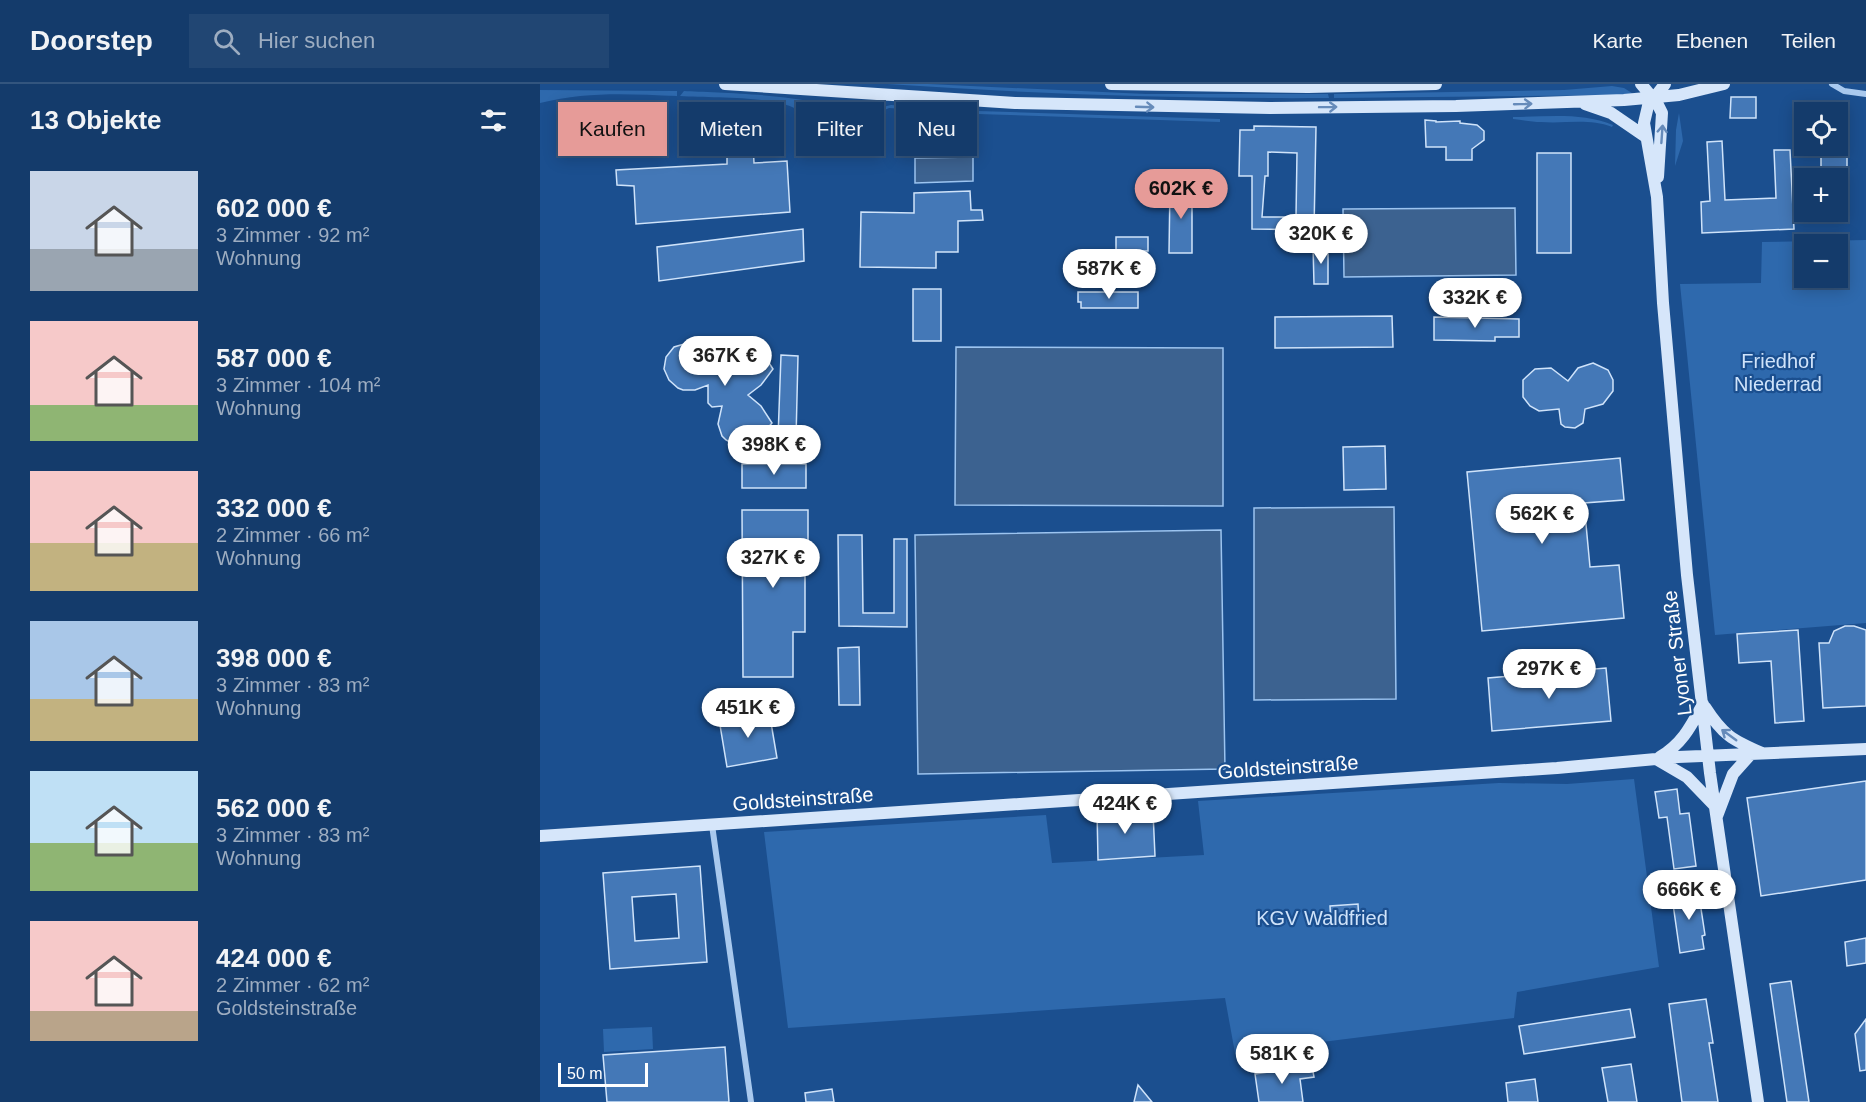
<!DOCTYPE html>
<html lang="de">
<head>
<meta charset="utf-8">
<style>
  :root { --surface:#143b6b; --page:#214673; --text:#f1f3f6; --muted:#9dadc1; --line:#33557e; --accent:#e69b98 }
  body { margin:0; font-family:Helvetica,sans-serif; background:var(--page); color:var(--text); height:100vh; display:flex; flex-direction:column; font-size:22px; white-space:nowrap }
  * { box-sizing:border-box; margin:0 }
  p { font-size:20px; color:var(--muted) }
  .icon { flex:none; width:33px; height:33px; fill:none; stroke:currentColor; stroke-width:2; stroke-linecap:round; stroke-linejoin:round }
  .map { position:relative; flex:1; overflow:hidden }
  .drawer { display:flex; flex-direction:column; background:var(--surface); width:540px }
  .drawer>* { flex:none }
  .hud { position:absolute; left:18px; top:18px; width:570px; height:54px; display:flex; gap:12px }
  .tools { position:absolute; left:1254px; top:18px; display:grid; gap:12px }
  .tools a { display:grid; place-items:center; width:54px; height:54px; border-radius:0px; background:var(--surface); box-shadow:0 3px 15px #0003,0 0 0 2px var(--line); font-size:30px }
  .scale { position:absolute; left:18px; bottom:15px; width:90px; box-sizing:border-box; padding-left:6px; border:3px solid #fff; border-top:0; font-size:16px; line-height:21px; white-space:nowrap; color:#fff; -webkit-text-stroke:4px #1b4f8f; paint-order:stroke }
  .price { position:absolute; translate:-50% -51px; padding:0 14px; border-radius:21px; background:#fff; color:#222; font-size:20px; line-height:39px; filter:drop-shadow(0 2px 3px #0008) }
  .price::after { content:''; position:absolute; left:50%; top:36px; width:18px; height:14px; margin-left:-9px; background:inherit; clip-path:polygon(0 0,100% 0,50% 100%) }
  .price.selected { background:var(--accent); color:#111 }
  ul { padding:0; list-style:none }
  li { display:flex; align-items:center; gap:18px; height:150px; padding:0 30px }
  li span { display:grid; place-items:center; flex:none; width:168px; height:120px; border-radius:0px; color:#555 }
  li>.icon { margin-inline-start:auto }
  span .icon { width:72px; height:72px; fill:#fffc; stroke-width:1 }
  li b { font-size:26px }
  h2 { display:flex; justify-content:space-between; align-items:center; height:72px; padding:0 30px; font-size:26px }
  .chip { padding:0 21px; border-radius:0px; background:var(--surface); box-shadow:0 3px 15px #0003,0 0 0 2px var(--line); font-size:21px; line-height:54px }
  .chip.selected { background:var(--accent); color:#111 }
  header { display:flex; align-items:center; gap:36px; box-sizing:border-box; height:84px; padding:0 30px; background:var(--surface); border-bottom:2px solid var(--line) }
  header strong { font-size:28px }
  nav { display:flex; gap:33px; margin-inline-start:auto; font-size:21px }
  .search { width:420px; height:54px; background:var(--page); display:flex; align-items:center; gap:15px; box-sizing:border-box; padding:0 21px; border-radius:0px; color:var(--muted); font-size:22px }
  main { display:flex; flex:1; min-height:0 }
  .map>svg:first-child { display:block }
</style>
</head>
<body>
<header>
<strong>Doorstep</strong>
<div class="search"><svg class="icon" aria-label="search" viewBox="0 0 24 24"><circle cx="10" cy="10" r="6"/><path d="M15 15l6 6"/></svg>Hier suchen</div>
<nav><a>Karte</a><a>Ebenen</a><a>Teilen</a></nav>
</header>
<main>
<section class="drawer">
<h2>13 Objekte<svg class="icon" aria-label="filters" viewBox="0 0 24 24"><path d="M4 7h16M4 17h16"/><circle cx="9" cy="7" r="2"/><circle cx="15" cy="17" r="2"/></svg></h2>
<ul>
<li><span style="background:linear-gradient(#c9d6e8 65%,#9aa5b1 0)"><svg class="icon" aria-label="home" viewBox="0 0 24 24"><path d="M3 11l9-7 9 7M6 9v11h12V9"/></svg></span><div><b>602 000 €</b><p>3 Zimmer · 92 m²</p><p>Wohnung</p></div></li>
<li><span style="background:linear-gradient(#f6c9c9 70%,#8fb573 0)"><svg class="icon" aria-label="home" viewBox="0 0 24 24"><path d="M3 11l9-7 9 7M6 9v11h12V9"/></svg></span><div><b>587 000 €</b><p>3 Zimmer · 104 m²</p><p>Wohnung</p></div></li>
<li><span style="background:linear-gradient(#f6c9c9 60%,#c2b280 0)"><svg class="icon" aria-label="home" viewBox="0 0 24 24"><path d="M3 11l9-7 9 7M6 9v11h12V9"/></svg></span><div><b>332 000 €</b><p>2 Zimmer · 66 m²</p><p>Wohnung</p></div></li>
<li><span style="background:linear-gradient(#a9c7e8 65%,#c2b280 0)"><svg class="icon" aria-label="home" viewBox="0 0 24 24"><path d="M3 11l9-7 9 7M6 9v11h12V9"/></svg></span><div><b>398 000 €</b><p>3 Zimmer · 83 m²</p><p>Wohnung</p></div></li>
<li><span style="background:linear-gradient(#bfe0f5 60%,#8fb573 0)"><svg class="icon" aria-label="home" viewBox="0 0 24 24"><path d="M3 11l9-7 9 7M6 9v11h12V9"/></svg></span><div><b>562 000 €</b><p>3 Zimmer · 83 m²</p><p>Wohnung</p></div></li>
<li><span style="background:linear-gradient(#f6c9c9 75%,#b9a48a 0)"><svg class="icon" aria-label="home" viewBox="0 0 24 24"><path d="M3 11l9-7 9 7M6 9v11h12V9"/></svg></span><div><b>424 000 €</b><p>2 Zimmer · 62 m²</p><p>Goldsteinstraße</p></div></li>
</ul>
</section>
<div class="map">
<svg width="1326" height="1018" viewBox="0 0 1326 1018">
  <rect width="100%" height="100%" fill="#1b4f8f"/>
  <path fill="#2e69ad" fill-rule="evenodd" d="M347 0H388L606 10H788L789 14C641 15 494 10 347 0Z
    M1072 2 1084 4 1095 11 794 14V10L1024 6Z
    M0 6 137 7V12C89 10 48 7 0 19Z
    M144 7C179 9 294 10 317 35L316 48C300 64 285 45 273 35 267 30 259 26 252 23 228 12 169 14 140 12Z
    M351 21 412 25V28L349 24 334 31 343 23Z
    M438 27 680 35V38L438 30Z
    M1139 29 1143 57 1135 82 1136 46Z
    M973 33C1006 33 1042 28 1073 41L1072 43C1049 34 1025 40 1001 38 992 38 982 36 973 35Z
    M1326 156V539L1175 551 1140 200 1221 199 1222 158ZM1264 160H1298V194H1264Z
    M1094 695 1119 883 977 908 974 934 695 969 685 914 248 944 224 748 506 731 512 779 664 771 658 717 959 699 1027 700Z
    M112 943 113 965 64 968 63 945Z"/>
  <path fill="#3c6290" stroke="#9cc4f0" stroke-width="1.5" d="M433 73V97L375 99V74Z
    M975 124 976 191 804 193 803 125Z
    M416 263 683 264V422L415 421Z
    M854 423 856 615 714 616V424Z
    M681 446 685 685 378 690 375 451Z"/>
  <path fill="#4478b7" stroke="#cfe3fa" stroke-width="1.5" fill-rule="evenodd" d="M1191 13H1216V34H1190Z
    M885 36 896 37V38L920 37V39L937 41 944 47V56L932 65V76H906V63H886Z
    M714 42 776 43 774 146 712 145V92H699L700 46H714ZM728 68 757 69 756 133H722L725 92H728Z
    M1298 50H1307V134H1298V94H1281V62H1298Z
    M1182 57 1185 116 1236 114 1234 66H1250L1254 145 1162 149 1161 118 1170 117 1167 58Z
    M213 60 214 79 247 77 250 128 96 140 94 102 77 101 76 86 187 80V61Z
    M997 69H1031V169H997Z
    M630 103H652V169H629Z
    M430 107 431 126H442L443 136 418 137V168H396V184L320 183 321 128 374 129V109Z
    M263 145 264 177 119 197 117 163Z
    M576 153H608V167H576Z
    M788 161V200H774L773 162Z
    M373 205H401V257H373Z
    M538 208H598V224H541V218H538Z
    M852 232 853 263 735 264V233Z
    M894 233 979 235V253H955V257L894 256Z
    M151 258 162 262 177 282 189 265 200 260 212 261 222 268 233 285 221 301 208 311 221 322 232 339 215 359 203 363 197 362 186 356 182 352 178 340 182 322 172 323 168 319V301L155 306H143L138 304 129 296 124 285 126 273 134 263Z
    M241 271 258 272 256 355 238 354Z
    M1053 279 1068 286 1073 296V307L1063 320 1045 325 1043 339 1035 344 1025 343 1021 340 1019 325 999 327 990 322 983 313V296L995 285 1011 284 1028 297 1038 284Z
    M845 362 846 405 804 406 803 363Z
    M1080 374 1084 416 1044 419 1050 483 1079 481 1084 534 942 547 927 388Z
    M202 380H266V404H202Z
    M202 426H268V491H265V548H253V593H203Z
    M298 451H322L323 529H354V455H367V543L299 542Z
    M1305 542H1314L1326 546V622L1283 624 1279 559H1289L1294 547Z
    M1258 546 1264 637 1235 639 1231 577 1199 579 1197 550Z
    M319 563 320 621H299L298 564Z
    M1066 584 1071 637 952 647 948 594Z
    M229 627 237 674 187 683 179 635Z
    M1326 697V796L1221 812 1207 714Z
    M1137 705 1140 730 1149 729 1156 782 1134 785 1127 733 1119 734 1115 708Z
    M579 726 580 730 613 728 615 772 558 776 557 727Z
    M160 782 167 878 70 885 63 789ZM136 810 139 854 95 857 92 813Z
    M1158 805 1165 851 1162 852 1164 865 1140 869 1132 813 1141 812 1140 807Z
    M818 820 819 838 791 840 790 822Z
    M1326 854V879L1307 882 1305 858Z
    M1251 897 1269 1018H1247L1230 900Z
    M1166 915 1173 959H1169L1178 1018H1142L1129 920Z
    M1090 925 1095 953 984 970 979 942Z
    M1326 935V986L1320 987 1315 950Z
    M185 963 189 1018H67L63 971Z
    M1091 980 1097 1018H1068L1062 984Z
    M772 982 774 993 760 995 763 1018H719L715 990Z
    M995 995 998 1018H968L966 999Z
    M598 1001 612 1018H594Z
    M292 1005 294 1018H266L265 1009Z"/>
  <g fill="none" stroke-linecap="round" stroke-linejoin="round">
    <path stroke="#a9c9ee" stroke-width="6" d="M1292 0 1304 7 1326 10
      M172 741 211 1018"/>
    <path stroke="#d6e6fa" stroke-width="12" d="M185 0 475 19 730 24 916 22 1084 16 1139 11 1184 0
      M571 0 768 3 896 0
      M1101 0 1117 19 1122 29 1118 93
      M1125 0 1108 22 1104 39 1117 113 1123 219 1147 491 1170 689 1218 1018
      M1045 20 1071 29 1106 53
      M1165 623C1183 651 1192 656 1222 669
      M1120 673C1143 659 1151 642 1163 620
      M1118 676 1147 693 1174 721
      M1177 732 1193 690 1210 671
      M0 752 1017 684 1138 673 1326 665"/>
  </g>
  <defs><path id="oneway-shaft" d="M-6 0H5M1.5-3L5.5 0L1.5 3" fill="none" stroke-width="1.6" stroke-linecap="round" stroke-linejoin="round" transform="scale(1.5)"/></defs>
  <g stroke="#668bba">
    <use href="#oneway-shaft" transform="translate(983 20) rotate(-2)"/>
    <use href="#oneway-shaft" transform="translate(605 23) rotate(2)"/>
    <use href="#oneway-shaft" transform="translate(788 23) rotate(-1)"/>
    <use href="#oneway-shaft" transform="translate(1122 50) rotate(-86)"/>
    <use href="#oneway-shaft" transform="translate(1189 651) rotate(-144)"/>
  </g>
  <g text-anchor="middle" dominant-baseline="central" stroke-width="4.5" stroke-linejoin="round" paint-order="stroke">
    <g font-size="20" fill="#cfe3fa" stroke="#1b4f8f">
      <text x="1238" y="277">Friedhof<tspan x="1238" dy="23">Niederrad</tspan></text>
      <text x="782" y="834">KGV Waldfried</text>
    </g>
    <g font-size="20" fill="#fff" stroke="#1b4f8f">
      <text transform="translate(1137 569) rotate(-97)">Lyoner Straße</text>
      <text transform="translate(748 683) rotate(-4)">Goldsteinstraße</text>
      <text transform="translate(263 715) rotate(-4)">Goldsteinstraße</text>
    </g>
  </g>
</svg>
<div class="tools">
<a><svg class="icon" aria-label="locate" viewBox="0 0 24 24"><circle cx="12" cy="12" r="6"/><path d="M12 2v4M12 18v4M2 12h4M18 12h4"/></svg></a>
<a>+</a>
<a>−</a>
</div>
<div class="scale">50 m</div>
<b class="price selected" style="left:641px;top:136px">602K €</b>
<b class="price" style="left:781px;top:181px">320K €</b>
<b class="price" style="left:569px;top:216px">587K €</b>
<b class="price" style="left:935px;top:245px">332K €</b>
<b class="price" style="left:185px;top:303px">367K €</b>
<b class="price" style="left:234px;top:392px">398K €</b>
<b class="price" style="left:1002px;top:461px">562K €</b>
<b class="price" style="left:233px;top:505px">327K €</b>
<b class="price" style="left:1009px;top:616px">297K €</b>
<b class="price" style="left:208px;top:655px">451K €</b>
<b class="price" style="left:585px;top:751px">424K €</b>
<b class="price" style="left:1149px;top:837px">666K €</b>
<b class="price" style="left:742px;top:1001px">581K €</b>
<div class="hud">
<a class="chip selected">Kaufen</a>
<a class="chip">Mieten</a>
<a class="chip">Filter</a>
<a class="chip">Neu</a>
</div>
</div>
</main>
</body>
</html>
